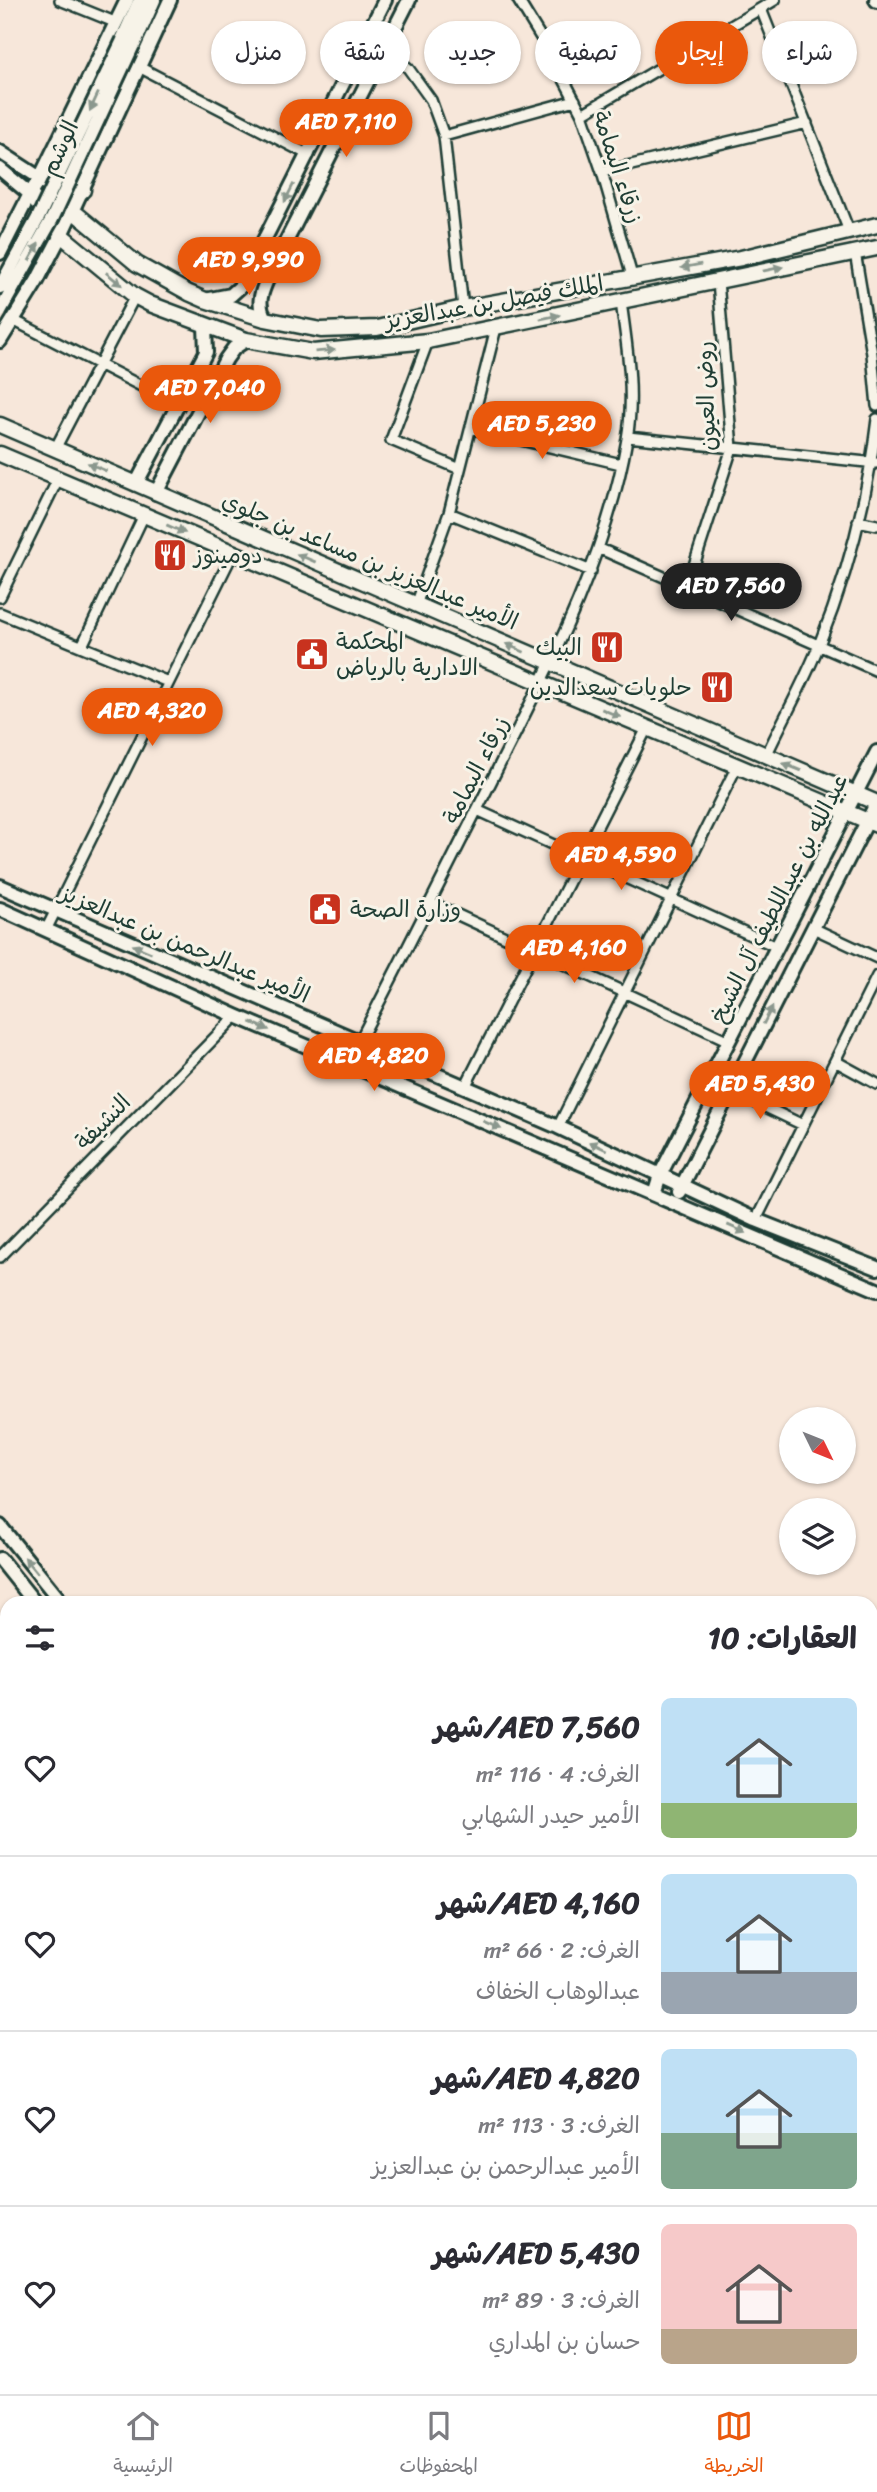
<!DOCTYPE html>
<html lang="ar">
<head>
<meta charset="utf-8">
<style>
  :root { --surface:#fff; --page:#f2f2f3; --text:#2b2b33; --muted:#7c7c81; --line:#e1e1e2; --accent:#ea580c }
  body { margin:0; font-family:Sriracha,"Playpen Sans Arabic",sans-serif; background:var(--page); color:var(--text); direction:rtl; height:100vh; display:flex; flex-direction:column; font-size:26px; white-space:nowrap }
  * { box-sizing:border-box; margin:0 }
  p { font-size:23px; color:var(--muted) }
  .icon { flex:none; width:38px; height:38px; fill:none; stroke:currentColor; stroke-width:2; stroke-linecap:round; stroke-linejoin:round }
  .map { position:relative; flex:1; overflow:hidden; direction:ltr }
  .side { position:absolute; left:0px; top:1596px; width:878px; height:798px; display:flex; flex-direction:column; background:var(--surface); border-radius:21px 21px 0 0; box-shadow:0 2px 5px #0004; direction:rtl }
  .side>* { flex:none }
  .hud { position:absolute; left:21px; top:21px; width:836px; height:63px; direction:rtl; display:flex; gap:14px }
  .needle { width:46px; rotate:133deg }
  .tools { position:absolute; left:779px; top:1407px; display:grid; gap:14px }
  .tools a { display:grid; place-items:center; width:77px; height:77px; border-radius:50%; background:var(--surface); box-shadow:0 2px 5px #0004; font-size:35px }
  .price { position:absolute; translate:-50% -60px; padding:0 16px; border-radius:24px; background:var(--accent); color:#fff; font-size:23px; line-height:46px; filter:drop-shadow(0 2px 4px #0008) }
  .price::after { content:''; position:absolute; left:50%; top:42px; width:21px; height:16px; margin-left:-10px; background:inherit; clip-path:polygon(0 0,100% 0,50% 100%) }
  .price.current { background:#222; color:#fff }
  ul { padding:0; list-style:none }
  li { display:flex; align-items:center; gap:21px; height:175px; padding:0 21px }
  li+li { border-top:2px solid var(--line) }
  li span { display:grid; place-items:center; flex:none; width:196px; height:140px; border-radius:10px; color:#555 }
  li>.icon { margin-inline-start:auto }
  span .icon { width:84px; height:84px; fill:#fffc; stroke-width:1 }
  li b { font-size:30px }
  h2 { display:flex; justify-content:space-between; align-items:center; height:84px; padding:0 21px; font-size:30px }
  .tag { padding:0 24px; border-radius:32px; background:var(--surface); box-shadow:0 2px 5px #0004; font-size:24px; line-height:63px }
  .tag.current { background:var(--accent); color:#fff }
  .dock { display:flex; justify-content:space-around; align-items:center; height:98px; border-top:2px solid var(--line); background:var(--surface); font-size:19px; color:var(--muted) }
  .dock a { display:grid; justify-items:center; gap:4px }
  .dock .current { color:var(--accent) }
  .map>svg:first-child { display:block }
</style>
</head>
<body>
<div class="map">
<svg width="877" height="2394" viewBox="0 0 877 2394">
  <rect width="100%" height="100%" fill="#f7e7da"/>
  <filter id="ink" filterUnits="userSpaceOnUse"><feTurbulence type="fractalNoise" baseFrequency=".0143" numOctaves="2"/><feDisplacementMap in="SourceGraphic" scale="14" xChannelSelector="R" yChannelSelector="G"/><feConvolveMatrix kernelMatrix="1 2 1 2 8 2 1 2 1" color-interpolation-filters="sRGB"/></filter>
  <g filter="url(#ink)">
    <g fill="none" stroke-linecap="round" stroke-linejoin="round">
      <g stroke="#1f3d34" stroke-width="14">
        <path id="street" d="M60 0 117 23
          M518 0 548 49 582 114 602 172 632 276
          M761 9 849 231
          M384 47 408 68 431 100 444 136 463 308
          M139 67 309 155
          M582 114 775 0
          M444 136 575 100
          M602 172 807 123
          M855 252 872 354 877 406
          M13 320 178 405
          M428 341 391 440 460 469
          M471 428 621 464
          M628 437 876 463
          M55 449 135 296
          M449 513 591 571
          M858 521 877 525
          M598 548 877 671
          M687 587 732 448 718 281
          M0 597 58 479
          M416 605 449 513 496 328
          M0 613 168 682
          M82 646 144 515
          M766 756C783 719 804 683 819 645 848 574 868 495 877 419
          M477 810 777 947
          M430 902 729 1041
          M813 928 877 958
          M46 930 233 553
          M359 1042C406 951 452 859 498 768 551 663 607 556 627 439 635 394 627 346 621 302
          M835 1061 877 1084
          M465 1087 647 728
          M730 1090 803 1125
          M558 1127 737 766
          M756 1220 877 976
          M0 1257 236 1016
          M0 1702 7 1695
          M0 1741 7 1748
          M0 1813 7 1806
          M872 1919 877 1925
          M0 1947 7 1954
          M0 2017 7 2010
          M0 2102 7 2110
          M0 2205 7 2199
          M872 2259 877 2253
          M0 2359 7 2352
          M282 2387 289 2394
          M133 2394 142 2387
          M455 2394 463 2387"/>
      </g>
      <g stroke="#1f3d34" stroke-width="18">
        <path id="secondary" d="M876 0 877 1
          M0 152 40 178
          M0 169 30 194
          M0 253 30 194 40 178 127 0
          M205 300 231 295 241 286 385 0
          M265 319C256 302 262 291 269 275L409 0
          M0 341 37 281 61 235 170 0
          M136 484 206 352 205 326
          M156 493 226 359 234 348 246 340
          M0 886 558 1127 756 1220 877 1268
          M0 909 236 1016 877 1290
          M679 1192 877 802
          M654 1194 660 1175 877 752
          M0 1526 62 1603
          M0 1559 35 1603
          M872 1772 877 1766
          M872 1797 877 1791
          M773 2387 780 2394
          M807 2387 814 2394"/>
      </g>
      <g stroke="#1f3d34" stroke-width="19">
        <path id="primary" d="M123 40 141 0
          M133 45 153 0
          M40 178 73 211 137 264 189 293 205 300 265 319 321 330 377 328 463 308 741 258 877 225
          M30 194 61 235 135 296 150 304 246 340 313 352 428 341 877 248
          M57 204 72 199 83 190
          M0 425 877 803
          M0 454 877 825"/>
      </g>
      <use href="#street" stroke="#f7f3e8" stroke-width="9"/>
      <use href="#secondary" stroke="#f7f3e8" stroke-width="12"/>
      <use href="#primary" stroke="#f7f3e8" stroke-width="14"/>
      <g stroke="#1f3d34" stroke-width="18" stroke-linecap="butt">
        <path id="secondary-bridge" d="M0 287 38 218 123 40
          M0 311 52 219 133 45"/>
      </g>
      <use href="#secondary-bridge" stroke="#f7f3e8" stroke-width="12"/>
    </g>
    <defs><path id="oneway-solid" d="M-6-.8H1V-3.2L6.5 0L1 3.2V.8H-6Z" transform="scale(1.75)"/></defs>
    <g fill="#8b988e">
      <use href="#oneway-solid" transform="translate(94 102) rotate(115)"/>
      <use href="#oneway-solid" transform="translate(289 193) rotate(117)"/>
      <use href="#oneway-solid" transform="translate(34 252) rotate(-61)"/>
      <use href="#oneway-solid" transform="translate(691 266) rotate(170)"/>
      <use href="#oneway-solid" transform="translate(773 269) rotate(-12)"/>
      <use href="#oneway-solid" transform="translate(114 279) rotate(39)"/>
      <use href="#oneway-solid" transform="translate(550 317) rotate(-12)"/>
      <use href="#oneway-solid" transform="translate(325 351) rotate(-5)"/>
      <use href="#oneway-solid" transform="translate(97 467) rotate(-157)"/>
      <use href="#oneway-solid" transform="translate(176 529) rotate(23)"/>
      <use href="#oneway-solid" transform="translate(306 558) rotate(-157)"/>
      <use href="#oneway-solid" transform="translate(515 648) rotate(-156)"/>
      <use href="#oneway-solid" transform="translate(611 713) rotate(23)"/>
      <use href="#oneway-solid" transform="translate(792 767) rotate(-158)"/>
      <use href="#oneway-solid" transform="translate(142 949) rotate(-157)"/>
      <use href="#oneway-solid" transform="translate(768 1015) rotate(-63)"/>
      <use href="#oneway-solid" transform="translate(260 1026) rotate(23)"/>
      <use href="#oneway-solid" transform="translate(492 1125) rotate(23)"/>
      <use href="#oneway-solid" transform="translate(598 1146) rotate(-155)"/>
      <use href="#oneway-solid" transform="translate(737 1229) rotate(23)"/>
      <use href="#oneway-solid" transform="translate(31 1565) rotate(-129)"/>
    </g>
  </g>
  <defs>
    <g id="restaurant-square" transform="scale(1.75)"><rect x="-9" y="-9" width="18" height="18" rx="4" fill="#c8321e" stroke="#f7f3e8"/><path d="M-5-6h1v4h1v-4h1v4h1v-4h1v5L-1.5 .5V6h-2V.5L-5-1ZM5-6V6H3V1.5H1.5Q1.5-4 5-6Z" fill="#fff"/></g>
    <g id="civic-square" transform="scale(1.75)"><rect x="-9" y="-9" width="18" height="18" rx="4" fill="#c8321e" stroke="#f7f3e8"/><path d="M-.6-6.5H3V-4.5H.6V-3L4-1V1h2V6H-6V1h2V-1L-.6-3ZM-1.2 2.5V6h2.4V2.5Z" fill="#fff"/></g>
  </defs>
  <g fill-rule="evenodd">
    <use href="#restaurant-square" x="170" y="555"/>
    <use href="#restaurant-square" x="607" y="647"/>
    <use href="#civic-square" x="312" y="654"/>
    <use href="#restaurant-square" x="717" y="687"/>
    <use href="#civic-square" x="325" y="909"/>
  </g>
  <g text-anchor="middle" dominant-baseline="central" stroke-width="6" stroke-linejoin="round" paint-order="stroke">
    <g font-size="23" fill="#1f3d34" stroke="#f7f3e8">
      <text transform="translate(60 148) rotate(-65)">الوشم</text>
      <text transform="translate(618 167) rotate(72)">زرقاء اليمامة</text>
      <text transform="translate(494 302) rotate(-10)">الملك فيصل بن عبدالعزيز</text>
      <text transform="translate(706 396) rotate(-92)">روض العيون</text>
      <text transform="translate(370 561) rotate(23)">الأمير عبدالعزيز بن مساعد بن جلوي</text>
      <text transform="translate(476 770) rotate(-63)">زرقاء اليمامة</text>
      <text transform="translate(779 898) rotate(-63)">عبدالله بن عبداللطيف آل الشيخ</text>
      <text transform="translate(185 944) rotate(23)">الأمير عبدالرحمن بن عبدالعزيز</text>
      <text transform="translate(103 1122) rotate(-45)">النشيفة</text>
    </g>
    <g font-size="23" fill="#1f3d34" stroke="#f7f3e8" text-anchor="start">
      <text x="194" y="555">دومينوز</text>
      <text x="336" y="641">المحكمة<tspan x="336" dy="26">الادارية بالرياض</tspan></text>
      <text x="582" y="647" text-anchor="end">البيك</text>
      <text x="692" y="687" text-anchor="end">حلويات سعدالدين</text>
      <text x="350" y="909">وزارة الصحة</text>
    </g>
  </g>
</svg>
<div class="tools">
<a><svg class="needle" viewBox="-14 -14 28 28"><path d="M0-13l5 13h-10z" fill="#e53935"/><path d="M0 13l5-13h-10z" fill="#7c7c81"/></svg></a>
<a><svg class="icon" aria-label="layers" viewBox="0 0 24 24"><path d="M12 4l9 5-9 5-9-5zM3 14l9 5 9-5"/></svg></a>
</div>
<b class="price" style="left:346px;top:159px">AED 7,110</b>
<b class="price" style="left:249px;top:297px">AED 9,990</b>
<b class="price" style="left:210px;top:425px">AED 7,040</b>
<b class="price" style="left:542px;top:461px">AED 5,230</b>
<b class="price current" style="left:731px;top:623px">AED 7,560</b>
<b class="price" style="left:152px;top:748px">AED 4,320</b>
<b class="price" style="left:621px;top:892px">AED 4,590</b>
<b class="price" style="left:574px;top:985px">AED 4,160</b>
<b class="price" style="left:374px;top:1093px">AED 4,820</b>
<b class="price" style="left:760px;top:1121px">AED 5,430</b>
<div class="hud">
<a class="tag">شراء</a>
<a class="tag current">إيجار</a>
<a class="tag">تصفية</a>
<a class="tag">جديد</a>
<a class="tag">شقة</a>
<a class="tag">منزل</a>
</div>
<section class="side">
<h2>العقارات: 10<svg class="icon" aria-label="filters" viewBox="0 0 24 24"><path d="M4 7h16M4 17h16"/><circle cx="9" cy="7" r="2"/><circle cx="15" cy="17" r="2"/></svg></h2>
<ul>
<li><span style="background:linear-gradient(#bfe0f5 75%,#8fb573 0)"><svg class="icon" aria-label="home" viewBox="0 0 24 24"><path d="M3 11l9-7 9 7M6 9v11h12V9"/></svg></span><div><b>AED 7,560/شهر</b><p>الغرف: 4 · 116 m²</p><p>الأمير حيدر الشهابي</p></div><svg class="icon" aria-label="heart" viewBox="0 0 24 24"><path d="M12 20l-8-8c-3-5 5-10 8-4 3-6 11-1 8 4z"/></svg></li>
<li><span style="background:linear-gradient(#bfe0f5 70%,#9aa5b1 0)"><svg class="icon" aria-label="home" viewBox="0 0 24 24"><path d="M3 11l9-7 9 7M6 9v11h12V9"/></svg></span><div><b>AED 4,160/شهر</b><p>الغرف: 2 · 66 m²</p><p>عبدالوهاب الخفاف</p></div><svg class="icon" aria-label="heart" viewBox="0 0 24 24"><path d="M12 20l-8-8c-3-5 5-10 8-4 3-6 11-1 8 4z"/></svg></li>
<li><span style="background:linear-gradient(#bfe0f5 60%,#7fa58c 0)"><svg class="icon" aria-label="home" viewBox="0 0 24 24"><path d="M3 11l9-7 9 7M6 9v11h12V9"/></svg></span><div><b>AED 4,820/شهر</b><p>الغرف: 3 · 113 m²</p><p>الأمير عبدالرحمن بن عبدالعزيز</p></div><svg class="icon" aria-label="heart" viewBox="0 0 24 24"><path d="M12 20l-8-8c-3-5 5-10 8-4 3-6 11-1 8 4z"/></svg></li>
<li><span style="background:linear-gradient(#f6c9c9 75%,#b9a48a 0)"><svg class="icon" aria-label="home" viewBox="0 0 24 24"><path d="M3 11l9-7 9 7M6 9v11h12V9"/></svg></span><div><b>AED 5,430/شهر</b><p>الغرف: 3 · 89 m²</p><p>حسان بن المداري</p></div><svg class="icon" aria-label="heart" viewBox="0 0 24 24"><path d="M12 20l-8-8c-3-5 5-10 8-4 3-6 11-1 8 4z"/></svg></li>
</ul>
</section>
</div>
<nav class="dock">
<a class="current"><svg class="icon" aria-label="map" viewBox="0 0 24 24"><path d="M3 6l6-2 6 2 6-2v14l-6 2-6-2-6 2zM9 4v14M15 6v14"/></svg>الخريطة</a>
<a><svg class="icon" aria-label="saved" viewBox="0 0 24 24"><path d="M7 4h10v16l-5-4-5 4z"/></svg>المحفوظات</a>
<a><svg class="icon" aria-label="home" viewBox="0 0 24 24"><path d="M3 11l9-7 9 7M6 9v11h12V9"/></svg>الرئيسية</a>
</nav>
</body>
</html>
